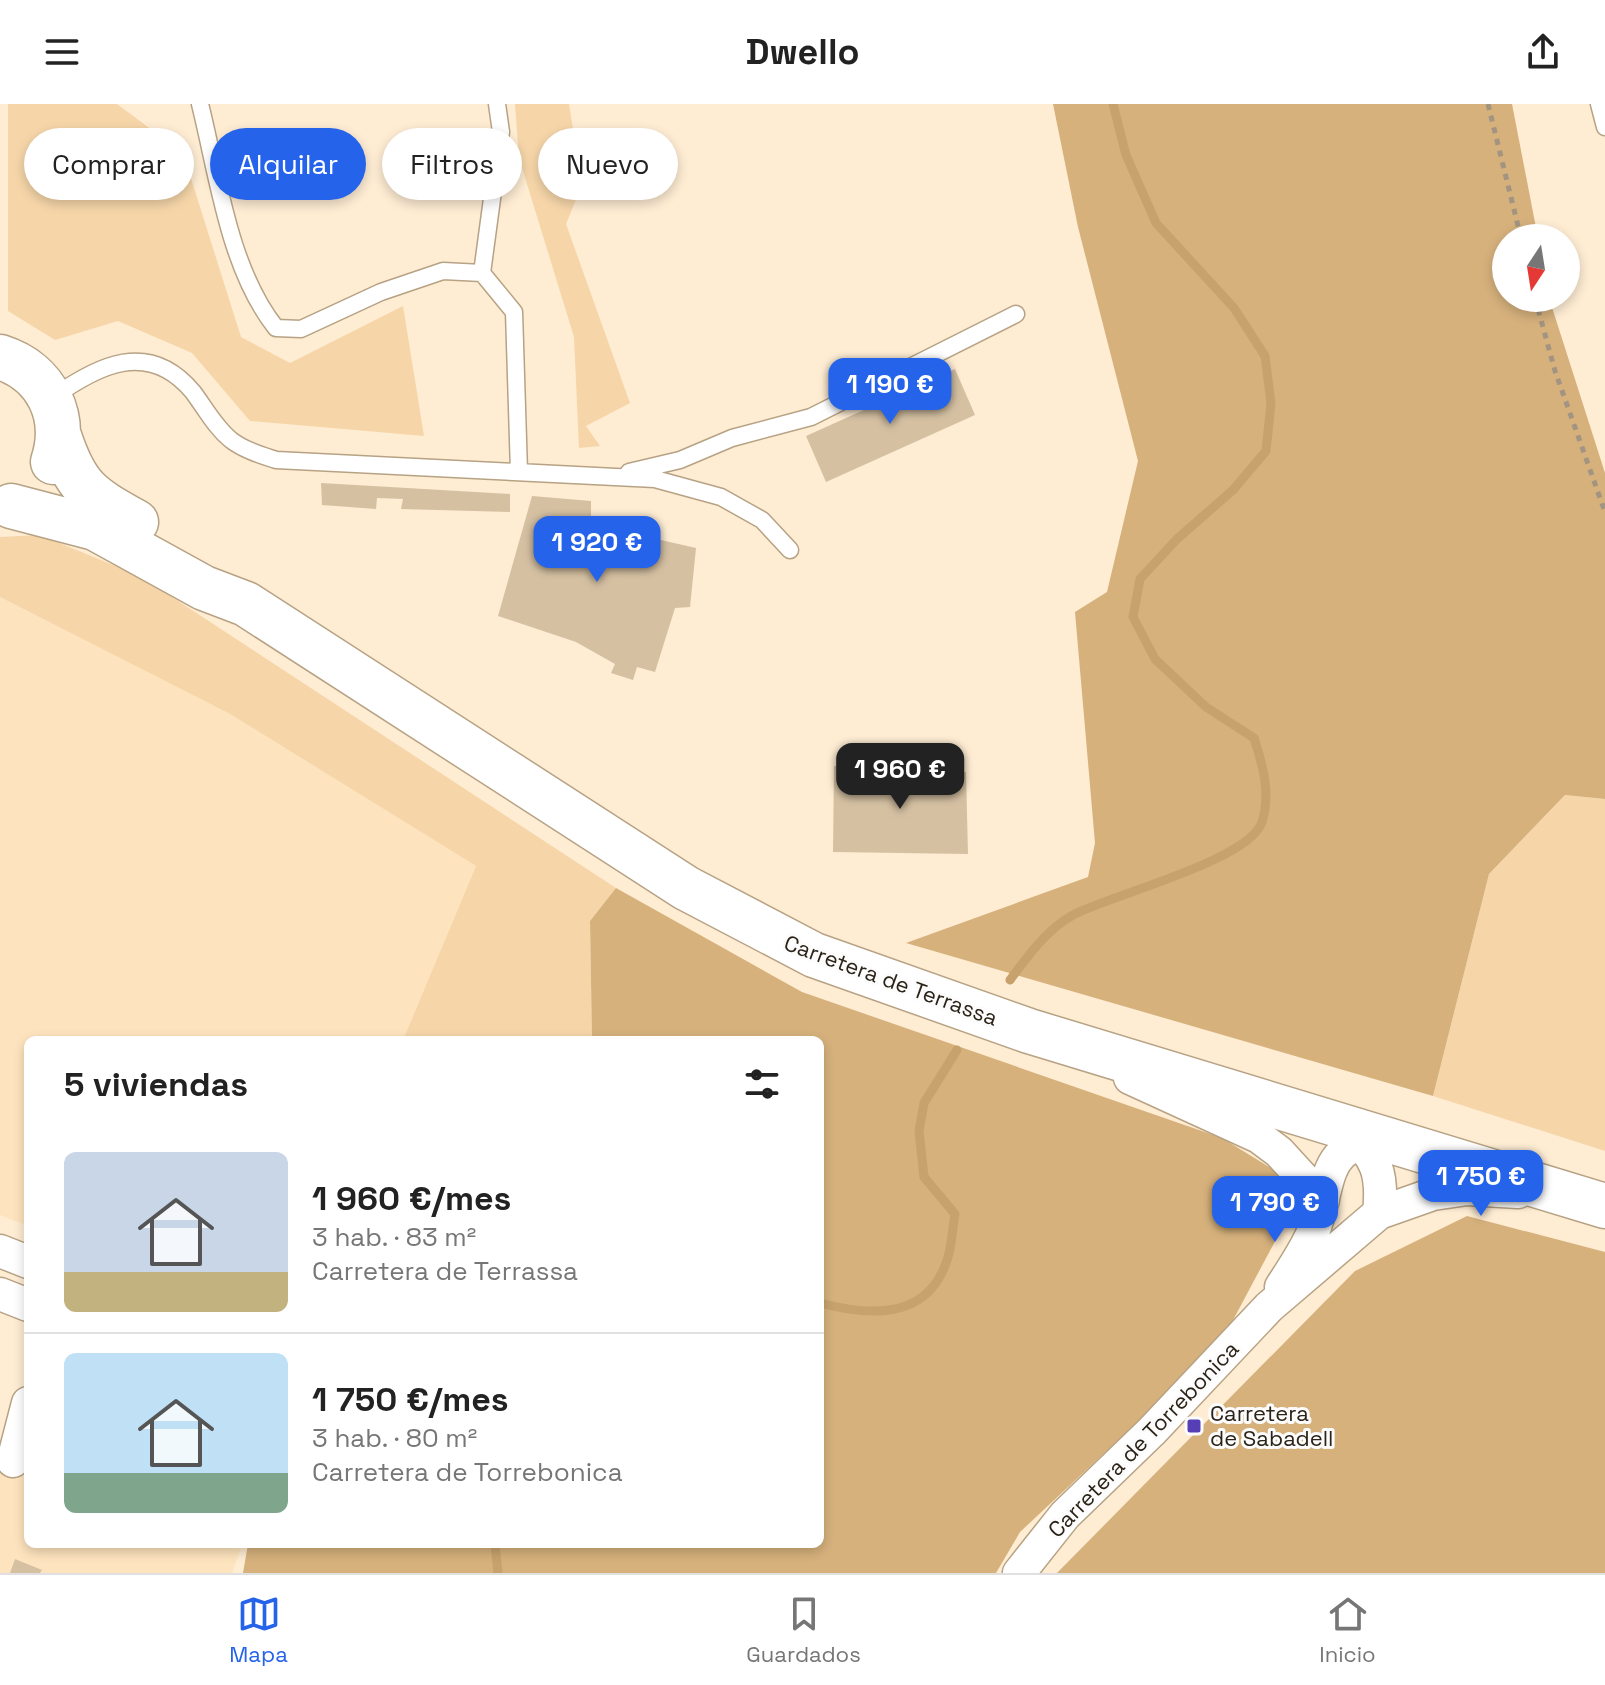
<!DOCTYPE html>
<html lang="es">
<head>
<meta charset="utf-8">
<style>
  :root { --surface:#fff; --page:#f2f2f2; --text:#222; --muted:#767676; --line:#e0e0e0; --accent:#2563eb }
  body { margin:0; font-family:"Space Grotesk",sans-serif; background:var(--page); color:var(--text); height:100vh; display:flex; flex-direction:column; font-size:30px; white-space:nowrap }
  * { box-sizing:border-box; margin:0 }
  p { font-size:26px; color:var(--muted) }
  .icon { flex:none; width:44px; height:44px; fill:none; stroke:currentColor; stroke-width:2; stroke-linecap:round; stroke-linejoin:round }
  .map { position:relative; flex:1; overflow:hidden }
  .drawer { position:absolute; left:24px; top:932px; width:800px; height:512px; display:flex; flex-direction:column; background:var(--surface); border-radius:12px; box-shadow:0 4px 12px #0003 }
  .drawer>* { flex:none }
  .banner { position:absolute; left:24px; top:24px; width:800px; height:72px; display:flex; gap:16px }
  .needle { width:52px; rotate:192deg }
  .controls { position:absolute; left:1492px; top:120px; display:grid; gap:16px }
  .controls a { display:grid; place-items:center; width:88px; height:88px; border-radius:50%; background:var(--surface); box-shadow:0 4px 12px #0003; font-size:40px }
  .price { position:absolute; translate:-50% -68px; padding:0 18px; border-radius:16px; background:var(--accent); color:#fff; font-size:26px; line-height:52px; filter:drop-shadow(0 2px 4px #0008) }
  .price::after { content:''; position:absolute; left:50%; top:48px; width:24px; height:18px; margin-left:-12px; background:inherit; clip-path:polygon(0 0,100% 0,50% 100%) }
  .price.current { background:#222; color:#fff }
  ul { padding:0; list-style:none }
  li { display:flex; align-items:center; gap:24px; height:200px; padding:0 40px }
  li+li { border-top:2px solid var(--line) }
  li span { display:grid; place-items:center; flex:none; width:224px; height:160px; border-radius:12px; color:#555 }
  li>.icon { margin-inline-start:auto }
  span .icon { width:96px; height:96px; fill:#fffc; stroke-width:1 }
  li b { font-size:34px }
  h2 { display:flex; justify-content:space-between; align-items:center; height:96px; padding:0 40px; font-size:34px }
  .pill { padding:0 28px; border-radius:36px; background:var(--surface); box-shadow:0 4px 12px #0003; font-size:28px; line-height:72px }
  .pill.current { background:var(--accent); color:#fff }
  header { display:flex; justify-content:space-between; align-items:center; height:104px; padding:0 40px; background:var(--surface); font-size:36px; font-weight:700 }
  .tab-bar { display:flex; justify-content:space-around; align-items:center; height:112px; border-top:2px solid var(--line); background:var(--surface); font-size:22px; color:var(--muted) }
  .tab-bar a { display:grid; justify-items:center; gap:4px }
  .tab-bar .current { color:var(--accent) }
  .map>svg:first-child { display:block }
</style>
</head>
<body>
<header><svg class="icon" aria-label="menu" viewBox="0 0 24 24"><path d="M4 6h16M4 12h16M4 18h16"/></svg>Dwello<svg class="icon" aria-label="share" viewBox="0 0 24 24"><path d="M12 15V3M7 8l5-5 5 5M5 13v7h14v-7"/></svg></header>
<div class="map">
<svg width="1605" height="1469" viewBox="0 0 1605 1469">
  <rect width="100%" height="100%" fill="#feecd3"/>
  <path fill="#fee4be" d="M0 493 230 610 476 762 403 936H28V1122L0 1111Z
    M0 1356 28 1367V1440H227L241 1445 232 1469H0Z"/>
  <path fill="#f6d6a9" d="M8 0H117L183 49 241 233 290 259 403 202 424 332 250 317 192 249 118 217 55 236 8 207Z
    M515 0H569L582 81 566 120 630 299 586 322 600 342 579 344 574 233 519 54Z
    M40 431 140 472 616 784 590 817 592 936H403L476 762 230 610 0 493V433Z
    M1565 691 1605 695V1047L1433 992 1489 770Z"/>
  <path fill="#d6b17c" d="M1053 0H1512L1538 134H1506V194H1549L1605 369V695L1565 691 1489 770 1433 992 906 839 1088 773 1095 739 1075 508 1107 488 1138 357 1078 123Z
    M616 784 802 888 1222 1034 1282 1071 1289 1111 1232 1218 1175 1283 1020 1428 996 1469H243L248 1440H820V936H592L590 817Z
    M1467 1112 1605 1148V1469H1057L1355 1167Z"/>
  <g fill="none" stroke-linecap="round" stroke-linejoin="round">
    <path stroke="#c7a26d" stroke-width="9" d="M1010 876C1027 853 1047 825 1073 811 1110 791 1249 757 1262 718 1271 689 1263 662 1254 634L1206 603 1155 555 1133 513 1140 475 1177 435 1233 386 1266 347 1271 299 1265 252 1234 204 1156 119 1126 51 1113 0
      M820 1199C869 1212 926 1216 946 1159 952 1145 952 1126 955 1110L924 1073 919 1027 924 999 957 946
      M495 1440 498 1469"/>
  </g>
  <path fill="#d5c0a2" d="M955 265 975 311 826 378 806 332Z
    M321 379 510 390V408L401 405 403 395 377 394 376 405 322 401Z
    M532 392 591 397V420L696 444 690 503 675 504 655 568 637 563 633 576 611 569 615 560 576 538 498 512Z
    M834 662 966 668 968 750 833 748Z
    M15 1455 42 1466 40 1469H10Z"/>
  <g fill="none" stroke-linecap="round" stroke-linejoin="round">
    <g stroke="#b7a284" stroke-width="19">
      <path id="lane" d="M200 0C218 72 229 165 276 224L301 225 381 188 443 167 482 169 514 208 519 368
        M1599 0 1605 23
        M482 169 501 28 497 0
        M52 294C98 261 149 235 193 288 205 304 215 323 231 336 244 346 261 351 276 356L655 375 721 393 762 416 790 446
        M629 368 680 356 732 334 811 313 1016 210"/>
    </g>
    <g stroke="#b7a284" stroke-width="35">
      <path id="street" d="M1130 974 1259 1033 1279 1048 1323 1096
        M1347 1029C1378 1050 1383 1073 1379 1109
        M0 1147 28 1158
        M1281 1183C1292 1166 1305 1147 1313 1128 1332 1082 1319 1035 1387 1038
        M0 1190 28 1201
        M13 1357 28 1299
        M1019 1469 1065 1411 1152 1327 1269 1203 1379 1109 1433 1090 1467 1085 1518 1088"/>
    </g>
    <g stroke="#b7a284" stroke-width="47">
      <path id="primary" d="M0 253C47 268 68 312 53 358
        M59 332C76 384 89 392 136 418
        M11 402 95 424 204 484 246 500 686 784 814 851 1029 927 1605 1102"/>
    </g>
    <path stroke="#a29481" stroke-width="5" stroke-dasharray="6 6" stroke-linecap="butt" d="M1488 0 1521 134
      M1535 194 1555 267 1605 408"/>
    <use href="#lane" stroke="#fff" stroke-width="16"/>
    <use href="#street" stroke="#fff" stroke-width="32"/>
    <use href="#primary" stroke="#fff" stroke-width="44"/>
  </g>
  <rect fill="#563eb6" stroke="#fcfcfc" stroke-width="3" x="1186" y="1314" width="16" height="16" rx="4"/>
  <g text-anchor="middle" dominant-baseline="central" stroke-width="6" stroke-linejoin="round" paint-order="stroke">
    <g font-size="22" fill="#2b2317" stroke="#fcfcfc">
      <text transform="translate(891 876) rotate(20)">Carretera de Terrassa</text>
      <text transform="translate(1143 1335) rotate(-46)">Carretera de Torrebonica</text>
    </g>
    <g font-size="22" fill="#2b2317" stroke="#fcfcfc" text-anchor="start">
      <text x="1210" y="1309">Carretera<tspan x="1210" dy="25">de Sabadell</tspan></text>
    </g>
  </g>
</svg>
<div class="controls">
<a><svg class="needle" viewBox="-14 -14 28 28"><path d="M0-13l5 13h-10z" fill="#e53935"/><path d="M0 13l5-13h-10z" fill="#767676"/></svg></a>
</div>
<b class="price" style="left:890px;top:322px">1 190 €</b>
<b class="price" style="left:597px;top:480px">1 920 €</b>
<b class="price current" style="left:900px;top:707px">1 960 €</b>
<b class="price" style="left:1481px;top:1114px">1 750 €</b>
<b class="price" style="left:1275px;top:1140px">1 790 €</b>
<div class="banner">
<a class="pill">Comprar</a>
<a class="pill current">Alquilar</a>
<a class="pill">Filtros</a>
<a class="pill">Nuevo</a>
</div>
<section class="drawer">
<h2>5 viviendas<svg class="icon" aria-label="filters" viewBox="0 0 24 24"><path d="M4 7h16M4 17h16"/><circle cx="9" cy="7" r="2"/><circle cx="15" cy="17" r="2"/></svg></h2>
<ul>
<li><span style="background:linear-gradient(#c9d6e8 75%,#c2b280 0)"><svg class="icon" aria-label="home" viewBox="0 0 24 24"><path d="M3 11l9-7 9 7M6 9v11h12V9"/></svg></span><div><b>1 960 €/mes</b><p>3 hab. · 83 m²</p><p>Carretera de Terrassa</p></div></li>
<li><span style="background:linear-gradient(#bfe0f5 75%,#7fa58c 0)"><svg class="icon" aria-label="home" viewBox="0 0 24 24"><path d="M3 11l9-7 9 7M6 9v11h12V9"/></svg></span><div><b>1 750 €/mes</b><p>3 hab. · 80 m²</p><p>Carretera de Torrebonica</p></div></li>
</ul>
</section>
</div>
<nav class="tab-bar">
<a class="current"><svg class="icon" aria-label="map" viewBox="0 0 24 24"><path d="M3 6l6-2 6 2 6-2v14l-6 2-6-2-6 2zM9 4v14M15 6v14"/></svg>Mapa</a>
<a><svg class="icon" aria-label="saved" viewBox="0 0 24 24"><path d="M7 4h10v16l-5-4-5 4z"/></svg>Guardados</a>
<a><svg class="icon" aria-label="home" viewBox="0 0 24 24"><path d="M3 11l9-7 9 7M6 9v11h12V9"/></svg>Inicio</a>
</nav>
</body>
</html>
